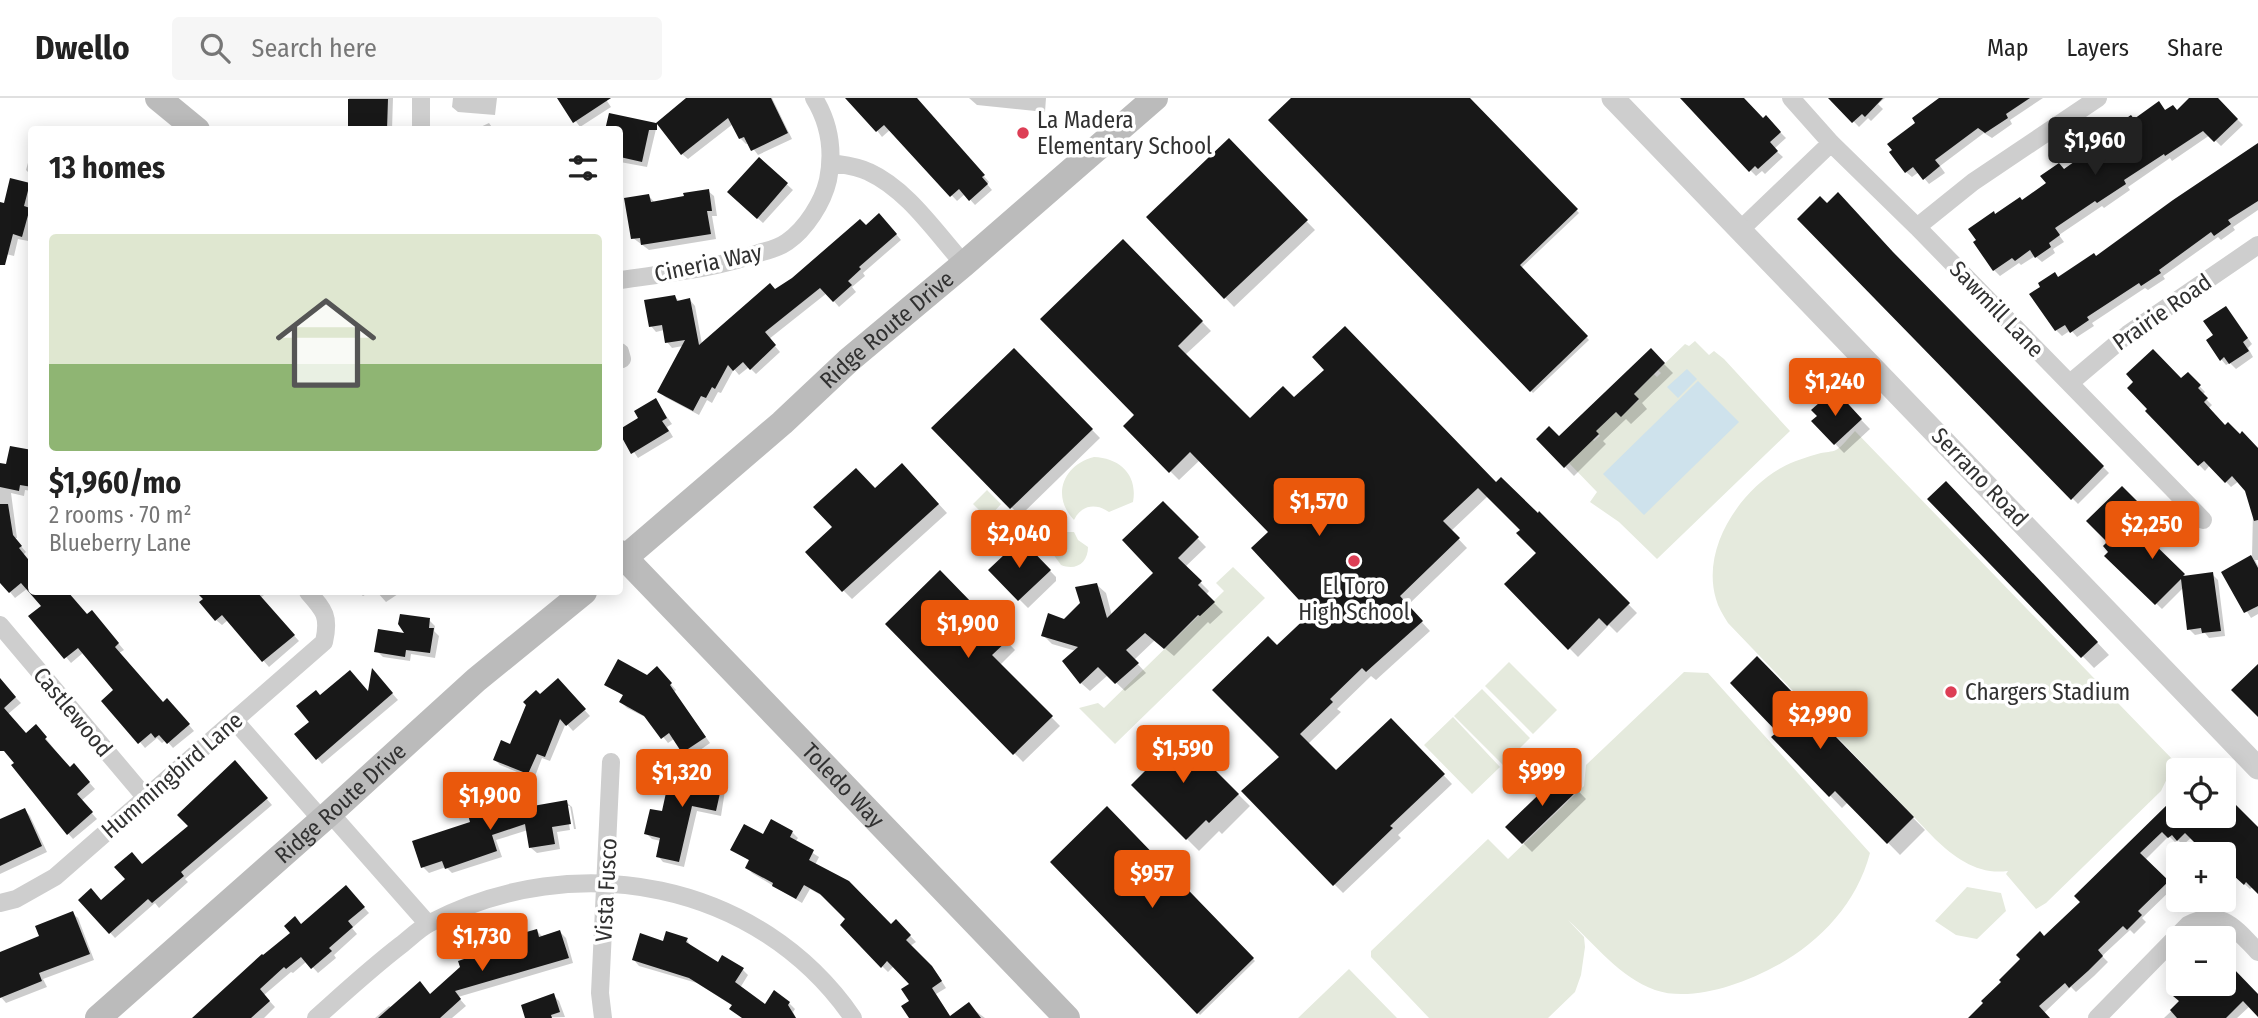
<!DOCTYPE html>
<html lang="en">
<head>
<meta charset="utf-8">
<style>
  :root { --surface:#fff; --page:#f6f6f6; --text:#222; --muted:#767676; --line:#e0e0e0; --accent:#ea580c }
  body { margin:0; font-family:"Fira Sans Condensed",sans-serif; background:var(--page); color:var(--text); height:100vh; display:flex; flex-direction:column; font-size:26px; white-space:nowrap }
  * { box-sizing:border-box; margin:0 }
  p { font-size:23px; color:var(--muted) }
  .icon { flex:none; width:38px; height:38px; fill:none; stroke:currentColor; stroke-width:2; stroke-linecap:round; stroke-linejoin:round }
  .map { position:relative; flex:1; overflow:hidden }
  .side { position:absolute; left:28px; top:28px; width:595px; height:469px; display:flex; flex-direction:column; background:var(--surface); border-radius:7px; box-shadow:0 4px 18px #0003 }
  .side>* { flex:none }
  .tools { position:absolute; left:2166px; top:660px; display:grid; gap:14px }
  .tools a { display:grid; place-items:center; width:70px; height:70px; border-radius:7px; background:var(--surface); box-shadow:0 4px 18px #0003; font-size:35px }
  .price { position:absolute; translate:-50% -60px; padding:0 16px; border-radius:7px; background:var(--accent); color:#fff; font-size:23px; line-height:46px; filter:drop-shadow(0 2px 4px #0008) }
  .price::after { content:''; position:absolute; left:50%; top:42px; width:21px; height:16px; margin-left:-10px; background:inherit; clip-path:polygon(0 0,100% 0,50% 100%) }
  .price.on { background:#222; color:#fff }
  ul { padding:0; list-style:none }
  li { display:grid; align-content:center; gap:14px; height:371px; padding:0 21px }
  li span { display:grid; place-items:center; height:217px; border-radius:7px; color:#555 }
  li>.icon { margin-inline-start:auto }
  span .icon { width:126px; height:126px; fill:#fffc; stroke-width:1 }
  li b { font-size:30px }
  h2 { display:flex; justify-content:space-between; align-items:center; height:84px; padding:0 21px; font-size:30px }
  header { display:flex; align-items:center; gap:42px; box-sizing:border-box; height:98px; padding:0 35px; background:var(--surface); border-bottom:2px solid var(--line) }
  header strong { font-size:33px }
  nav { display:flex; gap:38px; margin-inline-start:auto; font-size:24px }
  .search { width:490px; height:63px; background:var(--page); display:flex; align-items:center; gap:18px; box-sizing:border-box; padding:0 24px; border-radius:7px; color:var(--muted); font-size:26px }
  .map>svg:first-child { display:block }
</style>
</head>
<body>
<header>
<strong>Dwello</strong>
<div class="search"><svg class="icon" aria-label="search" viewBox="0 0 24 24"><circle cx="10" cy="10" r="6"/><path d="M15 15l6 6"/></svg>Search here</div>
<nav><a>Map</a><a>Layers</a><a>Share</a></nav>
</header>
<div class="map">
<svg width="2258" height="920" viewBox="0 0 2258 920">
  <rect width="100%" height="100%" fill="#fff"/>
  <path fill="#e5eadd" d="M1695 243 1709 257 1714 253 1724 261 1790 333 1657 461 1619 424 1590 404 1597 394 1569 365 1590 339 1594 343 1600 338 1596 333 1616 314 1621 318 1639 302 1634 296 1654 276 1657 279 1661 275 1658 272 1685 246 1689 248Z
    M1855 333 2175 664 2161 693 2046 805 2036 811 2006 776 2008 773C1979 777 1956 761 1935 741L1728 525C1723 517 1718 509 1716 501 1701 451 1739 394 1781 370 1793 363 1807 359 1821 355 1825 354 1832 354 1836 352 1843 348 1849 339 1855 333Z
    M1094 359C1120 360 1138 377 1133 404L1109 414C1096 405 1081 407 1074 422 1051 398 1063 367 1094 359Z
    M987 392 1001 406 993 415 984 417 973 406Z
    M1066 434H1074L1078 442 1088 449C1088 465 1076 473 1061 467L1053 456 1055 442Z
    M1233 469 1265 500 1115 646 1079 610 1098 605 1104 610 1224 493 1216 485Z
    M1509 564 1557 612 1533 636 1485 588Z
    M1684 574 1708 575 1870 755C1852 823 1793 868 1729 888 1706 895 1678 900 1655 892 1619 879 1596 847 1568 822L1584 839 1585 849 1581 877 1575 894 1548 920H1429L1371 859V853L1488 741 1508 761 1584 688 1586 667Z
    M1482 591 1530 640 1503 667 1454 618Z
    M1453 619 1500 669 1472 696 1424 647Z
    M1967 789 2001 795 2006 813 1977 841 1956 837 1935 823Z
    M1349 871 1397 920H1298Z"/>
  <path fill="#cee2ec" d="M1687 271 1697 281 1678 300 1667 289Z
    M1698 283 1739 324 1644 417 1603 376Z"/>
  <path fill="#0003" d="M349 0H393L392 32H349Z
    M453 0H497L495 17 458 14 452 9Z
    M559 0H605L611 9 580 29Z
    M689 0H772L792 41 758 57 749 45 746 46 740 40 733 26 688 61 682 56Z
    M852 0H907L932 19 989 84 987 86 992 92 975 107 965 96 957 103 891 31 882 39Z
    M969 0H1046L1045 14 977 7Z
    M1294 0H1468L1579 115 1521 170 1589 242 1533 295 1270 23Z
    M1683 0H1741L1763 22 1766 20 1786 40 1774 51 1783 59 1765 76 1762 73 1756 78 1701 22Z
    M1831 0H1885L1878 6 1883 11 1871 23 1868 20 1859 29Z
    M1954 0H2043L2010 22 2012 26 1992 40 1984 35 1940 68 1945 75 1929 86 1919 74 1912 79 1906 74Z
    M2191 0H2216L2243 27 2221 48 2210 37 2172 63 2170 60 2128 89 2130 92 2104 110 2102 108 2059 137 2064 144 2053 151 2055 155 2042 164 2035 158 2021 167 2019 165 2000 178 1994 172 1996 118 2023 104 2134 23 2164 11 2166 14 2177 13Z
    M489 25 494 32H474Z
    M656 31 647 69 620 64V32Z
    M1229 43 1315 132 1234 209 1148 119Z
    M2258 48V112L2233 129 2235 132 2221 142 2218 139 2163 178 2165 181 2148 192 2145 190 2092 225 2094 228 2077 239 2071 232 2062 238 2056 232 2032 197 2096 160Z
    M32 50V78L26 72Z
    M759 61 793 92 763 125 735 100Z
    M29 86 32 89 29 112 32 114V128L28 143 18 141 14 158 2 155 0 153V106L5 108Z
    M708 93 714 98 717 118H712L716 141 649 152 633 140 649 98 655 105Z
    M1799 121 1898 161 2109 375 2078 406Z
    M885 123 901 142 863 175 865 178 852 189 856 194 839 209 827 195 769 241 780 254 756 276 749 269 739 277 734 271 721 295 718 294 712 305 707 302 699 317 665 299 659 293 683 248 672 250 667 244 664 232 656 234 651 228 675 199 680 204 690 202 695 208 702 246 866 129Z
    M1123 143 1211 233 1185 257 1250 322 1294 302 1496 387 1538 417 1539 416 1637 515 1617 535 1609 527 1578 559 1506 486 1538 455 1523 432 1488 398 1451 433 1467 450 1407 508 1430 533 1376 582 1371 578 1337 611 1341 614 1308 646 1336 674 1391 622 1452 686 1398 737 1401 740 1343 795 1243 694 1281 659 1277 549 1313 515 1270 434 1200 362 1179 382 1125 328 1136 317Z
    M2226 210 2252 246 2248 250 2253 259 2236 271 2230 265 2226 267 2221 261 2216 238Z
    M1014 252 1100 340 1020 418 934 330Z
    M1651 253 1673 275 1642 305 1647 311 1631 326 1626 321 1603 343 1606 346 1574 378 1538 341H1559Z
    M2188 276 2205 294 2202 297 2212 307 2208 311 2225 329 2258 352V462H2255L2258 468V516L2251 520 2223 475 2252 458 2253 414 2247 392 2239 383 2231 389 2210 367 2205 373 2147 313Z
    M1839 299 1870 331 1844 355 1813 323Z
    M655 302 672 326 667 329 673 339 638 360 620 333 640 320Z
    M32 354V393L25 392 24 398 11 395 17 440H14L26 454 23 457 32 494H66L87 518 97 520 124 552 119 555 163 606 173 608 194 633 173 650 166 642 162 645 157 640 145 650 140 644 116 592 84 554 71 565 66 559 43 508 28 490 15 500 0 482V366L7 368Z
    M911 376 947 415 852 501 843 492 834 430 875 392Z
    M2122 390 2142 411 2139 414 2161 436 2151 445 2186 479 2212 476 2218 482 2225 538 2209 540 2205 535 2195 537 2189 531 2184 489 2162 511 2107 458 2111 454 2109 444Z
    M1958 397 2109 557 2094 570 1930 401Z
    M1163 405 1206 449 1185 469 1209 493 1206 497 1223 514 1210 526 1208 524 1174 558 1155 542 1134 562 1146 575 1125 593 1108 577 1090 593 1081 585 1076 553 1052 546 1043 537 1064 523 1097 487 1106 495 1112 518 1156 475Z
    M1021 443 1056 479V483L1028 510 990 472Z
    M940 475 1015 552 1000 567 1060 628 1023 664 888 526Z
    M199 494H261L264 497 260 500 299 543 269 569 228 522 222 527 216 522Z
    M358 494H370L363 498Z
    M377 494H401L386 504Z
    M429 522 435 528 434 533 439 538 435 560 411 556 410 563 383 559 377 553 408 537Z
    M1757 561 1925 732 1900 757 1848 704 1842 710 1774 639 1780 634Z
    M657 570 676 592 674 594 710 645 689 660 674 641 668 645 649 621 627 610 621 604 624 598 606 586 648 579Z
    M377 578 398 602 322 666 317 660 312 624 321 599 370 596Z
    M558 583 590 618 573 633 566 625 550 663 542 660 534 681 500 667 495 662 511 648 528 607Z
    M0 584 21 605 8 616 26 637 36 628 70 671 79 673 95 691 81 703 97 721 73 741 41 705 44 704 0 646Z
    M1173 632 1250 708 1222 736 1219 733 1199 753 1133 687 1155 666Z
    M240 670 272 707 185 781 188 784 159 810 155 805 115 840 80 802 101 804 190 729Z
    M721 674 727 680 721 718 697 713 684 769 663 764 658 758 661 743 652 741 646 735 686 686Z
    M1562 676 1586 701 1532 754 1507 729Z
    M490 700 497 711 507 708 513 714 566 704 572 709 576 731H574L570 708H566L570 732 557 734 560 751 537 755 531 750 528 732 496 742 502 759 452 775 446 769 429 775 423 769 472 725Z
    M2224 703 2258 731V794L2253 789 2250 791 2224 767V756H2209L2192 739 2183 747 2178 742 2175 744 2169 738 2145 762 2173 790 2142 820 2146 824 2134 836 2130 832 2102 858 2108 864 2094 878 2076 894 2071 889 2044 915 2048 920H1970L2044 840 2179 718H2224Z
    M1107 710 1255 863 1200 917 1053 764Z
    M25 712 30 718 47 754 0 776V723Z
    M792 734 798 740 795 744 819 759 815 767 891 828 896 823 916 844 910 848 937 876 946 890 936 896 951 920 974 912 985 920H911L912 886 894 868 888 874 882 868 848 821 828 801 810 791 802 805 752 775 747 769 750 763 732 751 763 739Z
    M345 789 369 815 352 830 357 836 334 857 336 860 318 875 307 863 293 875 291 874 264 897 275 909 264 920H193Z
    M72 815 78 820 94 862 43 881 47 889 6 905 0 898V856L41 839Z
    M536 832 542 838 560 834 566 840 573 865 458 899 466 908 452 920H375L389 908 392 910 431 898Z
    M687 842 692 850 718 866 742 871 748 877 740 890 765 908 789 905 795 911 793 914 796 920H743L733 908 697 885 639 868 634 862 664 845Z
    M2189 886H2224L2258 899V916L2250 908 2237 920H2164L2181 904 2175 898Z
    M553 897 559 903 565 919 527 920Z"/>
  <path fill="#181818" d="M557 0H611L573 25Z
    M686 0H771L788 35 751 53 744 39 739 41 728 20 681 57 657 26V32H649L642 64 620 59V32H605L609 15 656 25Z
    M845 0H917L985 77 982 79 988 86 969 103 959 91 950 99 884 27 876 34Z
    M1291 0H1470L1578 111 1520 167 1588 238 1530 294 1268 22Z
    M1680 0H1744L1763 20 1766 17 1781 34 1770 44 1778 53 1758 71 1755 68 1749 74Z
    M1828 0H1883L1865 19 1862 16 1852 25Z
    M1939 0H2030L2006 16 2008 20 1985 35 1978 30 1935 62 1940 68 1923 82 1913 69 1905 75 1889 54 1892 52 1887 46 1915 25 1912 20Z
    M2189 0H2218L2238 21 2214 44 2203 33 2165 58 2164 56 2124 82 2126 86 2097 105 2095 103 2055 130 2060 137 2049 145 2051 149 2035 160 2030 152 2015 163 2012 160 1993 173 1973 144 1976 142 1968 131 1994 113 1995 116 2020 99 2022 102 2046 85 2040 78 2059 65 2064 71 2112 37 2109 32 2131 17 2134 21 2159 3 2165 12 2173 7 2177 12Z
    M348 1H388L387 32H348Z
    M1229 40 1308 122 1224 201 1146 119Z
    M2258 45V103L2228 122 2231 126 2214 138 2211 134 2159 172 2161 175 2141 188 2139 185 2087 219 2089 222 2070 235 2065 227 2055 233 2029 196 2040 189 2038 185 2055 174 2058 179 2094 155 2096 158 2173 102Z
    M759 59 788 85 757 121 727 94Z
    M10 80 30 85 24 108 30 110 22 139 13 136 5 167H0V104L4 105Z
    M709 91 712 113H707L711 136 641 147 640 140 631 141 624 100 649 96 651 104 684 98 683 95Z
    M1838 94 1893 154 2104 368 2071 402 1797 121 1820 98 1827 105Z
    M879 115 897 136 859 169 861 171 848 183 852 187 833 204 820 190 765 234 776 247 750 272 743 264 733 273 728 267 715 291 712 289 706 300 701 298 693 313 657 294 685 242 665 245 662 227 649 229 644 202 675 197 677 203 690 200 699 247 770 185 775 191 792 180 860 121 866 127Z
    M1123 141 1203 223 1178 248 1250 320 1283 288 1294 299 1324 272 1312 259 1345 228 1496 384 1501 379 1538 415 1539 413 1630 505 1607 528 1599 520 1568 552 1504 486 1536 455 1516 435 1520 432 1478 390 1443 423 1460 440 1400 498 1423 523 1366 574 1362 570 1330 601 1333 604 1300 636 1336 672 1391 620 1445 676 1390 728 1393 730 1333 788 1241 693 1279 659 1212 592 1268 538 1277 547 1311 515 1251 450 1268 434 1190 354 1169 375 1123 328 1134 317 1040 221Z
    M2226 208 2248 240 2243 244 2249 253 2229 266 2224 259 2220 263 2206 242 2213 237 2203 223Z
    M1014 250 1093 331 1010 411 931 330Z
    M1651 250 1665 265 1634 296 1639 301 1621 319 1616 314 1596 333 1599 336 1564 370 1536 341 1549 328 1559 338Z
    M2153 251 2181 280 2188 274 2201 287 2198 290 2208 300 2204 304 2225 327 2228 324 2240 336 2242 333 2258 350V422L2254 423 2245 393 2232 378 2225 385 2204 363 2198 368 2145 313 2147 311 2127 290 2133 284 2126 276Z
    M1839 296 1862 321 1834 347 1811 323 1817 318 1811 312 1828 297 1833 302Z
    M656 300 667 320 662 323 669 333 631 356 620 336V331L638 320 634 313Z
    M10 348 32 352V389L20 387 19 393 0 389V365L6 366Z
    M902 365 939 406 842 494 805 454 832 429 813 409 856 370 875 390Z
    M1946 383 2098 544 2081 560 1927 401Z
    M2122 388 2138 404 2135 407 2157 429 2147 439 2185 476 2183 478 2213 474 2221 533 2202 535 2201 530 2187 532 2181 481 2155 507 2104 458 2108 454 2103 448 2107 444 2086 423Z
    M1163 403 1199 439 1178 460 1202 483 1198 487 1215 504 1200 518 1198 517 1164 551 1145 535 1126 552 1139 565 1115 586 1098 569 1080 586 1062 563 1078 549 1041 538 1048 515 1064 521 1080 505 1075 489 1097 485 1107 520 1153 475 1122 442Z
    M0 406H8L13 437 22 448 19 450 32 466V494H68L87 516 92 512 119 545 115 549 163 604 167 600 190 626 167 646 159 637 155 640 151 635 138 646 101 603 113 592 78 550 64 561 28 518 41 508 21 485 9 495 0 485Z
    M1021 441 1051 472 1018 503 988 472Z
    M2251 457 2258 470V508L2244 515 2221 474Z
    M940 472 1008 542 992 557 1053 618 1013 657 885 526Z
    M196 494H257L295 537 262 564 222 517 215 523 199 504 203 501Z
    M400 516 430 520 429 530H434L430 555 406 552 405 559 374 554 378 531 404 535 398 526Z
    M1757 558 1914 719 1887 746 1835 693 1829 699 1771 639 1777 634 1730 585Z
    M618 561 647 577 657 568 672 585 670 587 706 639 682 655 669 635 661 641 644 618 619 604 623 597 604 587Z
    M2258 566V619L2231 592Z
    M372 570 393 595 316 662 294 636 309 624 296 608 316 592 320 597 350 572 368 593Z
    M0 580 16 599 4 610 26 635 36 626 47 639 45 641 70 669 74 665 90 684 77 696 93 714 67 737 11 667 14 665 4 653H0Z
    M558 580 586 611 566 628 560 621 545 659 537 656 528 676 493 662 501 642 510 646 526 607 523 604 536 592 540 596Z
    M1173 630 1239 696 1209 725 1206 722 1186 742 1131 687 1152 666 1144 658Z
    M235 662 268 700 181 774 184 778 152 805 148 801 109 836 78 802 91 790 101 802 125 781 114 769 132 754 142 766 188 728 177 717Z
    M689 666 722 673 717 694 720 695 716 713 692 708 679 764 656 759 660 740 644 736 650 711 662 713 669 681 685 684Z
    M1562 674 1579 691 1522 746 1505 729Z
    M490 698 494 710 508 706 510 712 567 702 571 726 552 729 555 746 529 750 525 726 492 737 497 753 445 771 442 763 421 770 412 743 470 724 465 707Z
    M2179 700V718H2224V708L2231 702 2258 729V796L2246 784 2244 787 2224 769V756H2206L2185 735 2177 743 2172 737 2168 740 2162 734 2140 755 2169 783 2138 813 2142 817 2127 832 2123 828 2098 852 2103 858 2088 873 2069 890 2065 885 2039 908 2050 920H1968L1983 905 1981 903 2001 884 1999 882 2020 861 2016 857 2040 833 2044 838 2080 804 2074 798 2169 705 2171 707Z
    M1107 708 1254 860 1197 916 1050 764Z
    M25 710 42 748 0 768V721Z
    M771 721 793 733 790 739 814 752 809 762 849 783 891 826 896 821 911 837 906 842 932 868 942 883 932 890 950 918 969 904 981 920H909L901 908 909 903 901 891 909 886 887 863 881 870 840 827 845 821 820 796 804 787 796 801 772 788 773 785 745 770 749 762 730 752 744 726 763 736Z
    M346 787 365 809 348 823 353 829 329 850 332 853 311 871 301 859 286 871 284 869 260 891 270 903 251 920H192L262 856 263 857 290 835 284 828 295 818 301 826Z
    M73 813 90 856 39 875 42 883 0 900V854L39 838 35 828Z
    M537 831 539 839 560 832 569 860 455 893 461 901 440 920H378L420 883 430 896 460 869 458 863 479 856 477 848Z
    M666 833 688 840 686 844 718 864 722 857 744 870 735 884 765 906 774 892 790 904 788 907 796 920H742L729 911 732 907 689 880 632 862 640 835 663 843Z
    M2232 869 2258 896V919L2243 903 2226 920H2177L2170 912 2179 903 2173 898 2186 886H2224V876Z
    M554 895 560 914 551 917 552 920H525L521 907Z"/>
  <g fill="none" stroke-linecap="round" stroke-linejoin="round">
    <path stroke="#cecece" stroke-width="18" d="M1791 0 1831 45 1917 129 2203 422
      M421 32V0
      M831 65C844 67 857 68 869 74 908 92 936 135 964 166
      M1917 129 1973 84 2098 0
      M1739 133 1831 45
      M620 182C667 175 717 171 762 154 770 152 780 149 787 144 806 131 823 104 828 82 834 52 830 26 814 0
      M620 254 622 261
      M2070 285 2128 236 2258 147
      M0 527 146 700
      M235 623 322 722
      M330 715 428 826
      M0 805 16 801 55 779 324 544C330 518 324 512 308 494
      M316 920C344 895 371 870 401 847 410 840 420 830 430 825 575 749 759 783 853 920
      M603 920 600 895 611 664
      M2097 920 2188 827C2221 809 2236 831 2258 854"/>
    <path stroke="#cecece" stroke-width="23" d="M1613 0 2258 670"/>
    <g stroke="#bbb" stroke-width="26">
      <path d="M158 0 197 32"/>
      <path id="s1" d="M620 455 1067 920"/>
      <path id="s2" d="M620 464 782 325 849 262 964 166 1155 0"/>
      <path id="s3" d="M98 920 330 715 476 582 584 494"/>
    </g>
  </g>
  <g fill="#dd3e55" stroke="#fff" stroke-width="2.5">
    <circle cx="1023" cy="35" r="7"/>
    <circle cx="1354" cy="463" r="7"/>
    <circle cx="1951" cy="594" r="7"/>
  </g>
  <g text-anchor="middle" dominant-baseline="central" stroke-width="7" stroke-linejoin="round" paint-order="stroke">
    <g font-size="23" fill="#313131" stroke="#fff" text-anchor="start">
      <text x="1037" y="22">La Madera<tspan x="1037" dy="26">Elementary School</tspan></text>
      <text x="1354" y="488" text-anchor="middle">El Toro<tspan x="1354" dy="26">High School</tspan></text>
      <text x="1965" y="594">Chargers Stadium</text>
    </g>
    <g font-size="23" fill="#313131" stroke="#fff">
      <text transform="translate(708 165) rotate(-12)">Cineria Way</text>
      <text transform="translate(1997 211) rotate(46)">Sawmill Lane</text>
      <text transform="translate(2162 214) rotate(-35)">Prairie Road</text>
      <text stroke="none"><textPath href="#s2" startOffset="354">Ridge Route Drive</textPath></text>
      <text transform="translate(1980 379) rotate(46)">Serrano Road</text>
      <text transform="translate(73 614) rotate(50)">Castlewood</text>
      <text transform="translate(172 677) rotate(-41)">Hummingbird Lane</text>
      <text stroke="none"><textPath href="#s1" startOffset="322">Toledo Way</textPath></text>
      <text stroke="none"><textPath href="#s3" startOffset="324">Ridge Route Drive</textPath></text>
      <text transform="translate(606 792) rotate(-87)">Vista Fusco</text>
    </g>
  </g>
</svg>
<div class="tools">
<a><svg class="icon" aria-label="locate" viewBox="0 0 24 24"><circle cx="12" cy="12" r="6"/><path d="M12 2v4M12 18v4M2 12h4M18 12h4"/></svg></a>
<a>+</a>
<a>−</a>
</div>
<b class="price on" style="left:2095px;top:79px">$1,960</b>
<b class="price" style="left:1835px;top:320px">$1,240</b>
<b class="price" style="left:1319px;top:440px">$1,570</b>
<b class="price" style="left:2152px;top:463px">$2,250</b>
<b class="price" style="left:1019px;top:472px">$2,040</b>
<b class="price" style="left:968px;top:562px">$1,900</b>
<b class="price" style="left:1820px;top:653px">$2,990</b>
<b class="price" style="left:1183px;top:687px">$1,590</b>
<b class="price" style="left:1542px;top:710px">$999</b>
<b class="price" style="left:682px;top:711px">$1,320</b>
<b class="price" style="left:490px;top:734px">$1,900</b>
<b class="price" style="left:1152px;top:812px">$957</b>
<b class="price" style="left:482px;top:875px">$1,730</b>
<section class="side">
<h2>13 homes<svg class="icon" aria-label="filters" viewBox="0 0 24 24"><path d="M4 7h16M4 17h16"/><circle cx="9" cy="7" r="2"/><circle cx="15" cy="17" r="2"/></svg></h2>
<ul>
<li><span style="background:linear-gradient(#dfe7d0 60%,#8fb573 0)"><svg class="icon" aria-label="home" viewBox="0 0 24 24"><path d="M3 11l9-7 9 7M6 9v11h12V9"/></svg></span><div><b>$1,960/mo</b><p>2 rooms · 70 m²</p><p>Blueberry Lane</p></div></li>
</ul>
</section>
</div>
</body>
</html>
